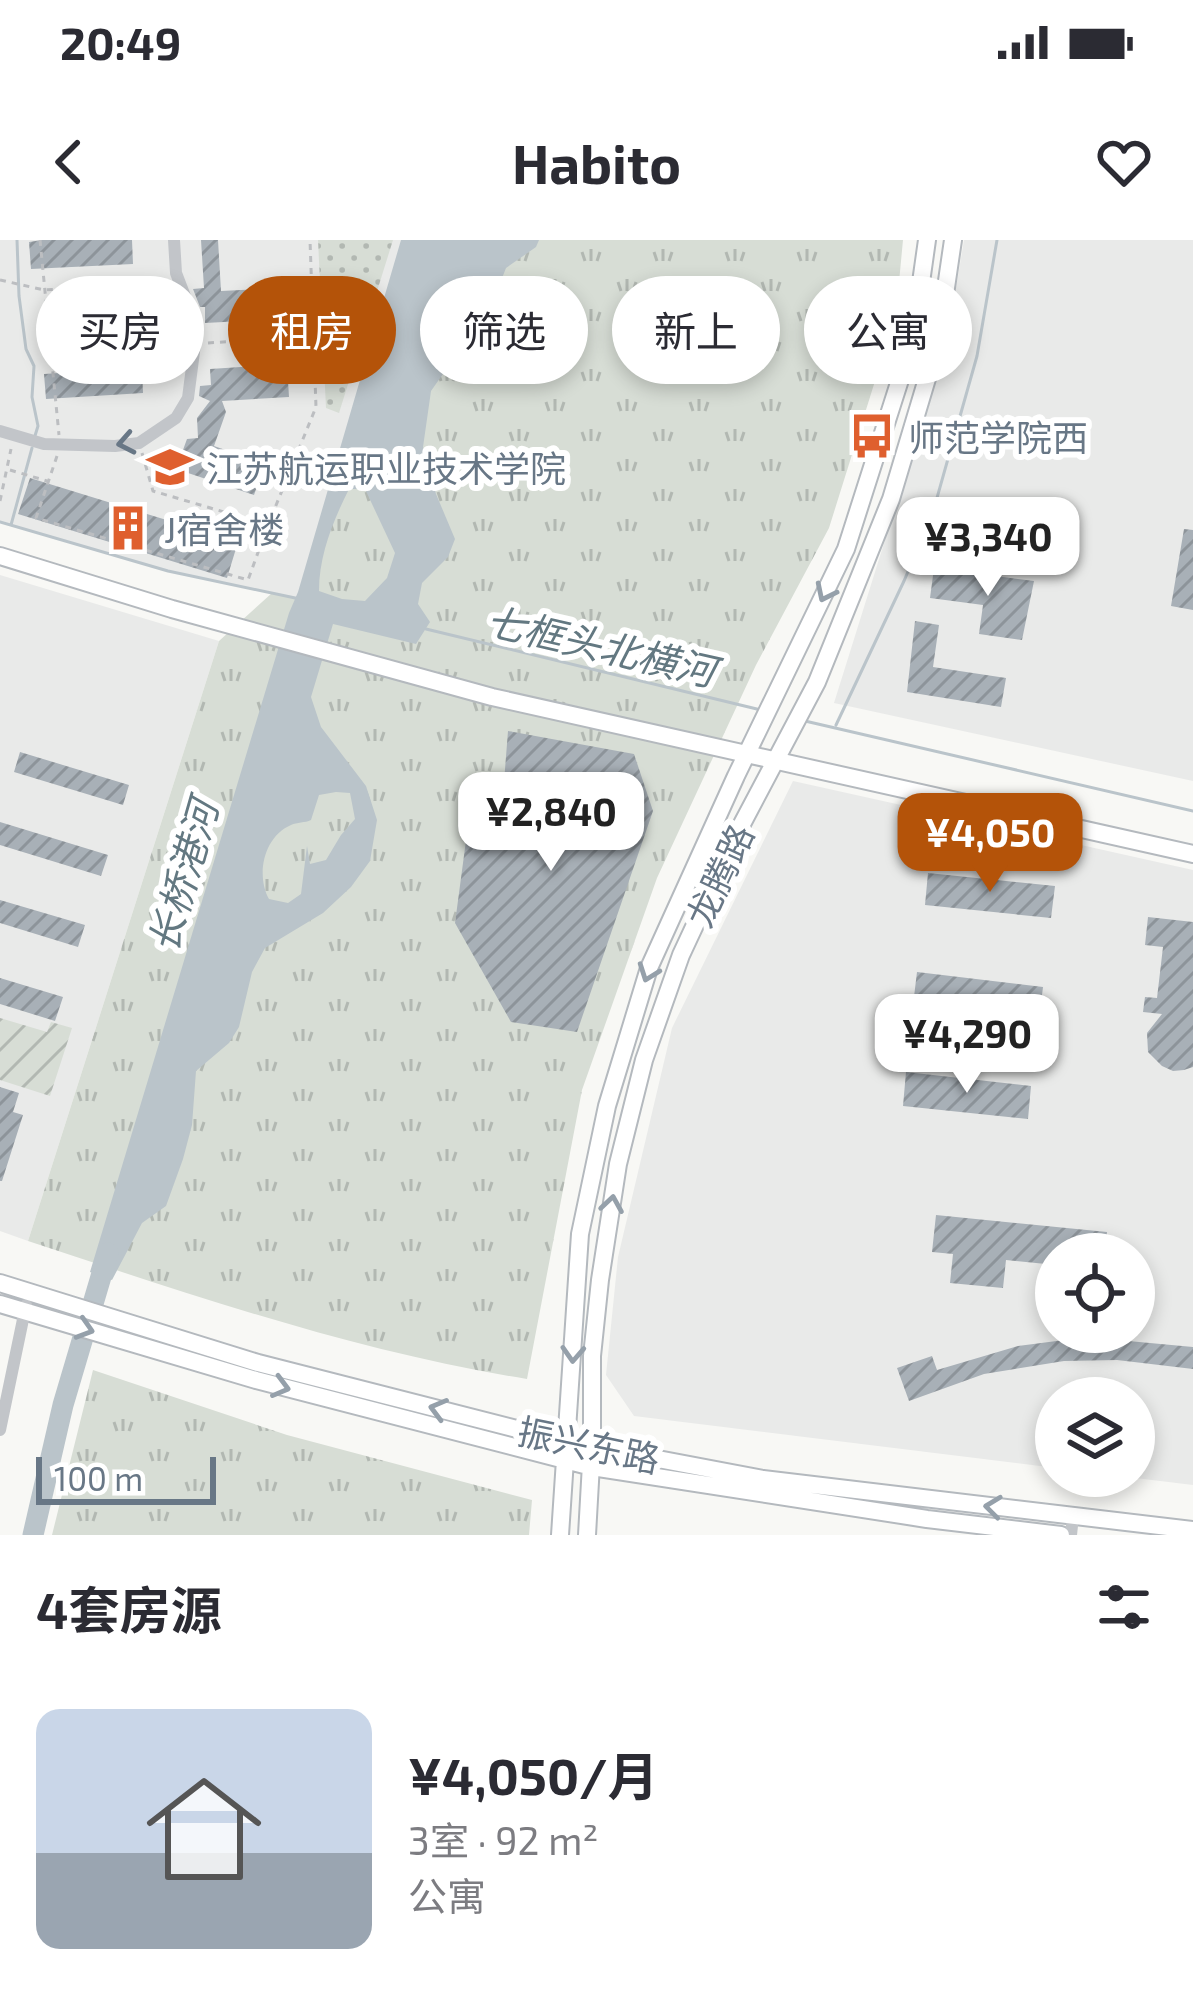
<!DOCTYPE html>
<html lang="zh">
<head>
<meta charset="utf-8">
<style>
  :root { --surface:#fff; --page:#f7f7f7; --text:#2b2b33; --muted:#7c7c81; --accent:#b45309 }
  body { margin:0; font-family:"Exo 2","Noto Sans SC",sans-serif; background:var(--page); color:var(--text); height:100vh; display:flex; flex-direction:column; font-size:45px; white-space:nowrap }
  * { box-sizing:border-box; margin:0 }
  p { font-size:39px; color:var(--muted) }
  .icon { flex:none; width:66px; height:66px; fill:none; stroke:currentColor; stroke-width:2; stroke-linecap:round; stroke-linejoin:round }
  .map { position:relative; height:1295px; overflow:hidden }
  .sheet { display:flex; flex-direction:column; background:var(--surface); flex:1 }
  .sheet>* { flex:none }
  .hud { position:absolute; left:36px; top:36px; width:1122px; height:108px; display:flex; gap:24px }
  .fabs { position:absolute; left:1035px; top:993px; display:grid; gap:24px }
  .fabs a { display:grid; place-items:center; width:120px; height:120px; border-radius:50%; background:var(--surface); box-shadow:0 6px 18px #0003; font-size:60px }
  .scale { position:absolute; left:36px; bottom:30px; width:180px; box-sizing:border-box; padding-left:12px; border:6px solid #687786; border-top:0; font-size:33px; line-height:42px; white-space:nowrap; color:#687786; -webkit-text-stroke:9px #fff; paint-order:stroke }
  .price { position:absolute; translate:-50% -102px; padding:0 27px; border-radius:24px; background:#fff; color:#222; font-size:39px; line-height:78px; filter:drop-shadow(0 3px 6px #0008) }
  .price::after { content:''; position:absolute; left:50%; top:72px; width:36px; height:27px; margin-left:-18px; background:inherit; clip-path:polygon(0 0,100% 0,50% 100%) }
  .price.current { background:var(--accent); color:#fff }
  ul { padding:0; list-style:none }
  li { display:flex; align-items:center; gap:36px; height:300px; padding:0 36px }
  li span { display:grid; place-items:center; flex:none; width:336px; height:240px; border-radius:24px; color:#555 }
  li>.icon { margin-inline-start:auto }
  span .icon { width:144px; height:144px; fill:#fffc; stroke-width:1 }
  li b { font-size:51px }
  h2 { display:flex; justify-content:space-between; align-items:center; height:144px; padding:0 36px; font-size:51px }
  .chip { padding:0 42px; border-radius:54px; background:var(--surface); box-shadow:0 6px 18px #0003; font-size:42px; line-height:108px }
  .chip.current { background:var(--accent); color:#fff }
  .status { display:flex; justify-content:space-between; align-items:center; height:84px; padding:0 60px; background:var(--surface); direction:ltr }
  .status svg { height:33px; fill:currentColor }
  header { display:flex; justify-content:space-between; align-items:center; height:156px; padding:0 36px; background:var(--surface); font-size:54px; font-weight:700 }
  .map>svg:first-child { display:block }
</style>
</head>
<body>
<div class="status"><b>20:49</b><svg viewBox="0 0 49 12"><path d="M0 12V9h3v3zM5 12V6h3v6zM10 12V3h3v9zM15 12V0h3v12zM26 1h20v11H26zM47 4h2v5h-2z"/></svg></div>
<header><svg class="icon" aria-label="back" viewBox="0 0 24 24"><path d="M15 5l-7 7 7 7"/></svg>Habito<svg class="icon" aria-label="heart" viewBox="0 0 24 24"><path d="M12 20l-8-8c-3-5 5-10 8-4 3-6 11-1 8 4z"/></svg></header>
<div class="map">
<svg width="1193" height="1295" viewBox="0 0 1193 1295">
  <defs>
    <pattern id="grass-dots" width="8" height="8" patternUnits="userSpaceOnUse" patternTransform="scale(3)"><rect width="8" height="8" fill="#d7ddd5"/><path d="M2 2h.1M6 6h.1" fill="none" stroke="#b2b8b2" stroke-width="1.8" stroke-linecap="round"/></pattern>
    <pattern id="park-tufts" width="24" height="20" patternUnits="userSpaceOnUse" patternTransform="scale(3)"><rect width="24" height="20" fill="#d7ddd5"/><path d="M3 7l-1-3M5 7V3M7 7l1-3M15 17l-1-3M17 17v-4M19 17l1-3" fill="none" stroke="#b2b8b2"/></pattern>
    <pattern id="garden-furrows" width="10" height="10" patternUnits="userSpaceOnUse" patternTransform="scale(3)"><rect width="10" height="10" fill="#d7ddd5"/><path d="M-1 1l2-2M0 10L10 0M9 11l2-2" fill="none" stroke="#b2b8b2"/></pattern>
    <pattern id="building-hatch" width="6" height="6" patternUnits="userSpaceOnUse" patternTransform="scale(3)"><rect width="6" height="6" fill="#a8b0b7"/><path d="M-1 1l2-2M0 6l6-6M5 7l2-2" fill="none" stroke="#8d949a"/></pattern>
  </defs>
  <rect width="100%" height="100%" fill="#f8f8f5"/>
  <path fill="#e9eae9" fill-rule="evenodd" d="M0 0H408L300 359 168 331 0 282Z
    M964 0H1193V541L834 463 947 102Z
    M0 335 219 401 28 1001 0 991Z
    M793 541 1193 630V1245L1119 1236H1134V1158H1056V1228L634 1176 606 1135 618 1017 672 788ZM1056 1014H1134V1092H1056Z"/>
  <path fill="url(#grass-dots)" d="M318 0H393L339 173 326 168Z"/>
  <path fill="url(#park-tufts)" d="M408 0H903L896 74 829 288 756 425 657 638 582 850 527 1139C357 1112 192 1055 28 1001L219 401 272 353 300 359Z
    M93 1130 287 1195 532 1260 529 1295H52Z"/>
  <path fill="url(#garden-furrows)" d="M0 778 47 792 51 782 72 788 50 856 0 840Z"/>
  <path fill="#bac4ca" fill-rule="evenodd" d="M401 0H539L536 7 506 28 484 84 457 114 431 151 423 207 436 254 455 299 448 317 422 343 418 364 430 382 416 404 333 384 311 457 321 487 366 546 377 580 370 621 351 647 323 673 265 708 252 732 239 787 229 803 196 831 192 885 183 919 166 966 142 983 112 1040 90 1032 289 373 298 352ZM349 249H365L395 313 387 338 365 361 342 359 319 351C319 315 333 281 349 249ZM336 552 350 553 355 579 341 595 326 620 310 624 307 606 301 654 288 663 269 659C256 636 263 597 291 585 297 582 305 583 311 580L319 555Z"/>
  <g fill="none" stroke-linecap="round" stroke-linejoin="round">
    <path stroke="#bac4ca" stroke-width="3" d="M17 0 19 56 26 109 34 126 32 157 38 186 34 199
      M0 282 168 331 300 359
      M11 285 32 208
      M426 389 761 470
      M805 481 1193 571
      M836 485 904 341 933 272 977 116 997 0"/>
    <path stroke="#bac4ca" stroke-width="21" d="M33 1295 63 1165 108 1013"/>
  </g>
  <path fill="url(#building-hatch)" d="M42 0H132L133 24 31 29 29 2Z
    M201 0H218L221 51 280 48 282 79 205 83V67H200L193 49 204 48Z
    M142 61 144 84 79 88 81 133 142 129 143 153 46 159 44 134 59 133 52 118 51 92H43L42 67Z
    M287 124 289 157 222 161 226 172 214 206 265 224 254 255 176 229 187 199 198 198 197 178 210 161 199 156 200 146 211 145 210 129Z
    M30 238 238 302 227 338 18 274Z
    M1184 289 1193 290V370L1171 366Z
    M934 328 1034 341 1022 400 979 394 983 365 930 358Z
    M915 381 939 385 933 427 1006 438 1001 467 907 452Z
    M508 491 634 514 653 571 577 792 511 782 455 683 467 593 504 542Z
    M20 512 129 545 123 565 14 532Z
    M0 582 108 615 101 636 0 605Z
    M928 633 1055 646 1051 678 925 665Z
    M0 660 85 685 78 707 0 683Z
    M1148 677 1193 682V827L1184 830 1173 831 1162 826 1148 812 1147 793 1162 774 1143 772 1145 757 1157 758 1163 707 1145 705Z
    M917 732 1043 747 1039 779 913 765Z
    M0 738 63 757 55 781 0 764Z
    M906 832 1031 846 1028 879 903 866Z
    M0 847 19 853 13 872 23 875 2 941H0Z
    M936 975 1107 992 1105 1014H1056V1025L1006 1020 1003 1048 950 1043 953 1014 932 1012Z
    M1072 1092H1097L1096 1098 1193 1107V1129L1117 1120 1064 1121 984 1134 909 1161 897 1128 932 1116 937 1130 1018 1106 1072 1099Z"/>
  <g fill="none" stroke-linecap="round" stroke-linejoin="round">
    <g stroke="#b4b9be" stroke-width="20">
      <path id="secondary" d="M0 316 172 369 492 457 1193 614
        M0 1043 258 1123 568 1202 763 1239 1193 1290
        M0 1064 256 1140 592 1227 927 1279 1061 1295
        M560 1295 580 994 607 866 649 728 736 536 846 309 913 99 927 0
        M587 1295 592 1206V1116L600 1040 618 924 644 820 681 715 742 584 817 442 891 259 938 102 953 0"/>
    </g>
    <path stroke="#bcbec1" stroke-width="3" stroke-dasharray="6 6" stroke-linecap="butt" d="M40 0 59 195
      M0 40 44 50 165 42
      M208 103 313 96
      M142 213 153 251 268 285 316 167 310 0
      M57 216 36 278 248 340 268 285
      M10 230 47 241
      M0 261 11 209"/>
    <path stroke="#c2c5c9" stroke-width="12" d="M0 191 44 204 115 206 139 203 176 178 188 158 195 104 194 80 176 33 174 0
      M0 1190 26 1065
      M1071 1295 1073 1276"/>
    <use href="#secondary" stroke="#fff" stroke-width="16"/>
  </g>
  <defs><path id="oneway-chevron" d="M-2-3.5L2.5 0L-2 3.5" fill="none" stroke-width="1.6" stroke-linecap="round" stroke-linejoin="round" transform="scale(3)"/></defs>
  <use stroke="#687786" href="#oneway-chevron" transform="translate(126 203) rotate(169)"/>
  <g stroke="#95a0aa">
    <use href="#oneway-chevron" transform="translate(825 353) rotate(116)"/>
    <use href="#oneway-chevron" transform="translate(648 733) rotate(110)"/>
    <use href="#oneway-chevron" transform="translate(612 964) rotate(-81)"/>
    <use href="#oneway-chevron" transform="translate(85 1089) rotate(17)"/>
    <use href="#oneway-chevron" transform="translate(573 1114) rotate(93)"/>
    <use href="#oneway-chevron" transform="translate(281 1147) rotate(15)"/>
    <use href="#oneway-chevron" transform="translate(438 1169) rotate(-165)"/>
    <use href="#oneway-chevron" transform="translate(993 1267) rotate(-173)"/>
  </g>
  <defs>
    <g id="bus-bare" transform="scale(3.6)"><path d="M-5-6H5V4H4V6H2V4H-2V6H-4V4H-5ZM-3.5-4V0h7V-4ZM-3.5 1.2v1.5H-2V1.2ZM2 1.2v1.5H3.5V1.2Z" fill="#df5f2e" stroke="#fff" stroke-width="2.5" paint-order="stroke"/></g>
    <g id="university-bare" transform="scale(3.6)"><path d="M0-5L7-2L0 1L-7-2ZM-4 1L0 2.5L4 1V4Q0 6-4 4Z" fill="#df5f2e" stroke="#fff" stroke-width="2.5" paint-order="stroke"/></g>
    <g id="building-bare" transform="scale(3.6)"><path d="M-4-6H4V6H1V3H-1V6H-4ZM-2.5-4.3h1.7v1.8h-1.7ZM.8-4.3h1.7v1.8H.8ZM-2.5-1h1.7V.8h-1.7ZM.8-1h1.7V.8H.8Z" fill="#df5f2e" stroke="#fff" stroke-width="2.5" paint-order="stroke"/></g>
  </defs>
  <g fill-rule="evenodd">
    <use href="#bus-bare" x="872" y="196"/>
    <use href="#university-bare" x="170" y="227"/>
    <use href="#building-bare" x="128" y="288"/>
  </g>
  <g text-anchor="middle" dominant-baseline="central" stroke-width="12" stroke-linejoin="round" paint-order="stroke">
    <g font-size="36" fill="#687786" stroke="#fff" text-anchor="start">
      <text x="908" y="196">师范学院西</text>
      <text x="206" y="227">江苏航运职业技术学院</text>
      <text x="164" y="288">J宿舍楼</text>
    </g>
    <g font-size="36" fill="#687786" stroke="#fff">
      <text transform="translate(719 635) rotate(-65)">龙腾路</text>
      <text transform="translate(589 1204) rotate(12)">振兴东路</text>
    </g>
    <g font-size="39" font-style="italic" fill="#637881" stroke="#fff">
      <text transform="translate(601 405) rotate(13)">七框头北横河</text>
      <text transform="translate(182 636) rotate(-74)">长桥港河</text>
    </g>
  </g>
</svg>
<div class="fabs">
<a><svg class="icon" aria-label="locate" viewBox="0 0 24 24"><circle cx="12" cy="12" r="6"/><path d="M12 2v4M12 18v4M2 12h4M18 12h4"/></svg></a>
<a><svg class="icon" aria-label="layers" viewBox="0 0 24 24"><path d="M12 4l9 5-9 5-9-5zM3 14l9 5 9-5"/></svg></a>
</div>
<div class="scale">100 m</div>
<b class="price" style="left:988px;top:359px">¥3,340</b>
<b class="price" style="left:551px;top:634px">¥2,840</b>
<b class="price current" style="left:990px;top:655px">¥4,050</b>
<b class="price" style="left:967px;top:856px">¥4,290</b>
<div class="hud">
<a class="chip">买房</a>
<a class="chip current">租房</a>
<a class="chip">筛选</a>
<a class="chip">新上</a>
<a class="chip">公寓</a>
</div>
</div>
<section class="sheet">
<h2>4套房源<svg class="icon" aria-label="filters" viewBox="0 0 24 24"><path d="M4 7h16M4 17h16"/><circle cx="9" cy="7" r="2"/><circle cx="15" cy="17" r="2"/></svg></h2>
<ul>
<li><span style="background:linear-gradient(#c9d6e8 60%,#9aa5b1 0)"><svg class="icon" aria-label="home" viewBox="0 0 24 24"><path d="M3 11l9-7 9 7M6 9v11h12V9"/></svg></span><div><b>¥4,050/月</b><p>3室 · 92 m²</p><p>公寓</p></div></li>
</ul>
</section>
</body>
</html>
